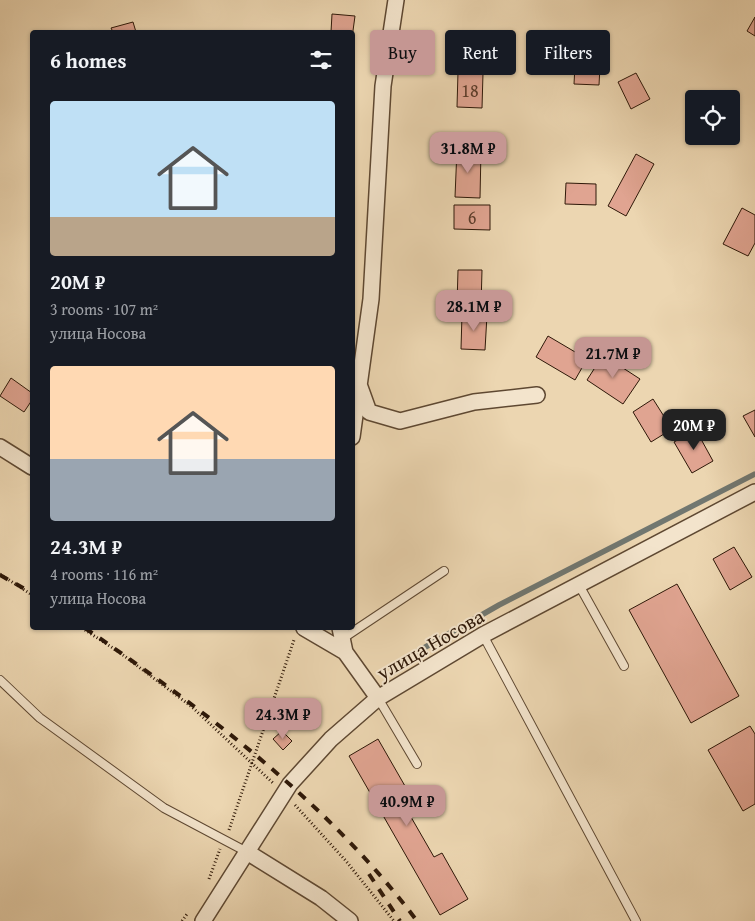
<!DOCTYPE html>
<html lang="en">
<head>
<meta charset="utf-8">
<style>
  :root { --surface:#171b24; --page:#242831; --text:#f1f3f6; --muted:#9ea1a6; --accent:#c59692 }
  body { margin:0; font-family:"Gentium Book Plus",serif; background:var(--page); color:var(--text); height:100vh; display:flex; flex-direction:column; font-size:19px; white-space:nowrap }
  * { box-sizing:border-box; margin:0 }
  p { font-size:16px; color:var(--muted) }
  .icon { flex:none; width:28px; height:28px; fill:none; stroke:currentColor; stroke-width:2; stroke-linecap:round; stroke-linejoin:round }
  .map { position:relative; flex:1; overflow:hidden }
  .side { position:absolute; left:30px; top:30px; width:325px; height:600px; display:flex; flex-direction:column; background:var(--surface); border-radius:5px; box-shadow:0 1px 4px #0004 }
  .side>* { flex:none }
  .top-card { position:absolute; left:370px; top:30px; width:310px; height:45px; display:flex; gap:10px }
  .buttons { position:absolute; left:685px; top:90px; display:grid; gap:10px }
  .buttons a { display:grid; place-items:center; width:55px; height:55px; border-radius:5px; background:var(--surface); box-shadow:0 1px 4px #0004; font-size:25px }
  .price { position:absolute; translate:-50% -42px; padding:0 11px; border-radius:10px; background:var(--accent); color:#111; font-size:16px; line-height:32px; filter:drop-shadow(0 1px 2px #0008) }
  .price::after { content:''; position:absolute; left:50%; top:30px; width:15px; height:11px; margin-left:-8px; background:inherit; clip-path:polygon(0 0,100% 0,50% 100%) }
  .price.on { background:#222; color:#fff }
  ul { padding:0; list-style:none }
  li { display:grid; align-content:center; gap:10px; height:265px; padding:0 20px }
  li span { display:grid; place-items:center; height:155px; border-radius:5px; color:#555 }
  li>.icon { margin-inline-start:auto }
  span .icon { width:90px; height:90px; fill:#fffc; stroke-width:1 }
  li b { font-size:21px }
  h2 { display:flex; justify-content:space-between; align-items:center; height:60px; padding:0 20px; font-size:21px }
  .tag { padding:0 18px; border-radius:5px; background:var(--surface); box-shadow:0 1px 4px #0004; font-size:18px; line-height:45px }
  .tag.on { background:var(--accent); color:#111 }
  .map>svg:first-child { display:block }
</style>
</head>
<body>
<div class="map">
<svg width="755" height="921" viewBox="0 0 755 921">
  <rect width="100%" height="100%" fill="#ecd6b1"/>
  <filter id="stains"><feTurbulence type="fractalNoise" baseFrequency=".004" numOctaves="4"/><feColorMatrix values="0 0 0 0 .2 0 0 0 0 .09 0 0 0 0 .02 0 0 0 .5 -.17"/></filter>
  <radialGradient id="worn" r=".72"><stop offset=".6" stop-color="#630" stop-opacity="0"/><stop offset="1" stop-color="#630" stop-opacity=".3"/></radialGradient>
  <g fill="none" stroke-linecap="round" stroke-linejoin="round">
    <path stroke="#717770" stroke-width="5.5" d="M401 661 499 605 755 474"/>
  </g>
  <path fill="#e0a491" stroke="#2e1808" d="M332 14 355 16 352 38V32H331Z
    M755 17V36L747 31Z
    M133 22 136 32H113L111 28Z
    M454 34H472V61L453 60Z
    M576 47 601 48 599 85 574 84Z
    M458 72 483 73 482 108 457 107Z
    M636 73 650 99 631 109 618 82Z
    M457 149 481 150 480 198 455 197Z
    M636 154 654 164 626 216 608 206Z
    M566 183 596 184V205L565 204Z
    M454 205H490V230L454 229Z
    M742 208 755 215V243L748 256 723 244Z
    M458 270H482L481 306 457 305Z
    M462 314 487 315 485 350 461 349Z
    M548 336 587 359 575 380 536 357Z
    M603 355 640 379 623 404 587 380Z
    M11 378 32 393V400L24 412 0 396Z
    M653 399 672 429 651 442 633 412Z
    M755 410V437L743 416Z
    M696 430 713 461 692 473 674 442Z
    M734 547 752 577 730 590 713 559Z
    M677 584 739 696 691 723 629 610Z
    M750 726 755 734V804L743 811 708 750Z
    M282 731 292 741 283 750 273 739Z
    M378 739 405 786 396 791 434 857 442 853 468 899 440 915 349 756Z"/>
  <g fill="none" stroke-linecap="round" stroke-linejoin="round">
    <g stroke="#5e4832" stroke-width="10">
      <path id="service" d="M579 585 624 666
        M483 635 636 921
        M342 639 444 571
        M0 680 40 718 164 808 247 852
        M378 698 417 764"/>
    </g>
    <g stroke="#5e4832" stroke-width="18">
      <path id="minor" d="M360 387 369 412 400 421 474 402 537 395
        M352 437 371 299 383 86 396 0
        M0 447 32 467
        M304 628 345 652
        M340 628 345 652 378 698
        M247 852 321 898 350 921
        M203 921 290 784 331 739 378 698 483 635 755 492"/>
    </g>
    <path stroke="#2e1808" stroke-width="3" stroke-dasharray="1 2.5" stroke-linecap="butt" d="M0 574 32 595
      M82 628 119 652 192 707 273 783
      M295 805 346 861 394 921
      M229 830 294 640
      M209 879 220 849
      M182 921 187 914"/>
    <use href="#service" stroke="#f3e4cc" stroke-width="8"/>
    <use href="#minor" stroke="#f3e4cc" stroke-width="15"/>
    <path stroke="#2e1808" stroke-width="4" stroke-dasharray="9 9" stroke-linecap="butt" d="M0 575 32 593
      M85 628C205 711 328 802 417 921
      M369 874 400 921"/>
  </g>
  <g text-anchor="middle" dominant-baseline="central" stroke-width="4" stroke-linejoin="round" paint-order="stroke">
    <g font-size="18" fill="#5a3b2a">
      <text x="470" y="90">18</text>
      <text x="472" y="217">6</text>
    </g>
    <g font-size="20" fill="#2e1808" stroke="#f3e4cc">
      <text transform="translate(430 644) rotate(-30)">улица Носова</text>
    </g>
  </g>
  <rect width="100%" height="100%" filter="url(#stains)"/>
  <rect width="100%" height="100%" fill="url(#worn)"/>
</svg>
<div class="buttons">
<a><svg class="icon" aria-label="locate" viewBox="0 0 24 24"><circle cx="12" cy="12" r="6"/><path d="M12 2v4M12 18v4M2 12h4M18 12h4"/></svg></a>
</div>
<b class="price" style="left:468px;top:174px">31.8M ₽</b>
<b class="price" style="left:474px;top:332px">28.1M ₽</b>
<b class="price" style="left:613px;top:379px">21.7M ₽</b>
<b class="price on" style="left:694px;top:451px">20M ₽</b>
<b class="price" style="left:283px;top:740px">24.3M ₽</b>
<b class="price" style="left:407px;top:827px">40.9M ₽</b>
<div class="top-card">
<a class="tag on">Buy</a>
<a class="tag">Rent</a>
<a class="tag">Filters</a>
</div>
<section class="side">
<h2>6 homes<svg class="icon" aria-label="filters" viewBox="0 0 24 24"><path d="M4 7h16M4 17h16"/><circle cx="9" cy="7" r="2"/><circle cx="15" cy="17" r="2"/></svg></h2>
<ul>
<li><span style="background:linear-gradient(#bfe0f5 75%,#b9a48a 0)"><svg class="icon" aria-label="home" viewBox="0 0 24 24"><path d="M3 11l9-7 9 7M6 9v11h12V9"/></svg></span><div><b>20M ₽</b><p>3 rooms · 107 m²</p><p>улица Носова</p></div></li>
<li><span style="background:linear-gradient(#ffd9b3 60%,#9aa5b1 0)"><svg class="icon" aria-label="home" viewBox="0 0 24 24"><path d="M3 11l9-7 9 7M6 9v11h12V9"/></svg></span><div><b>24.3M ₽</b><p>4 rooms · 116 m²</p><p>улица Носова</p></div></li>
</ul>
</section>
</div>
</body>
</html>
